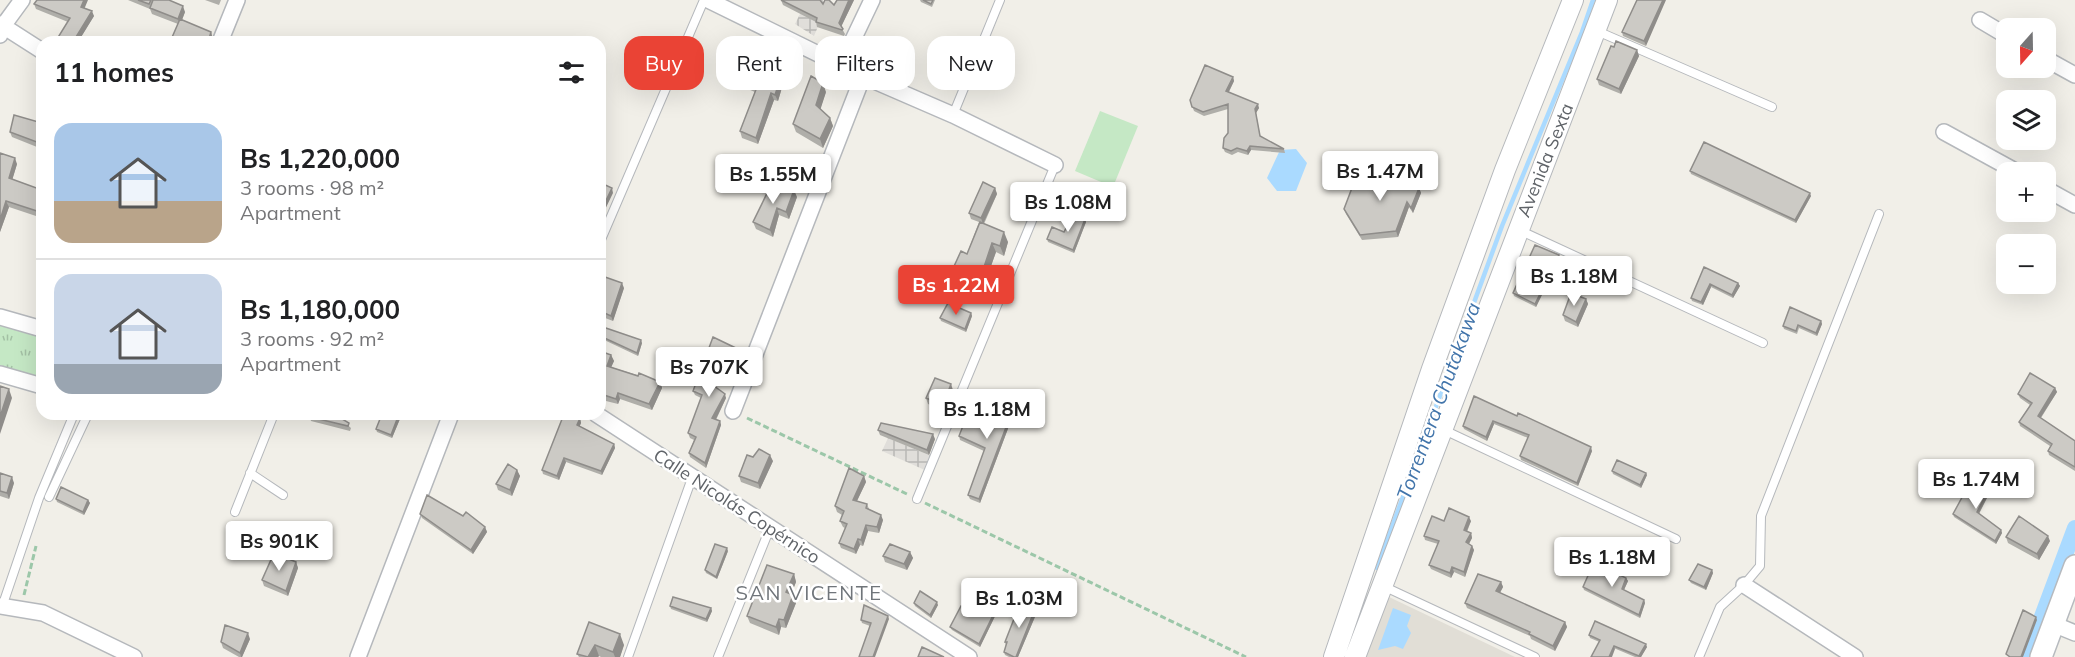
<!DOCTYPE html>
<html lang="en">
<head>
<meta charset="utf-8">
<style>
  :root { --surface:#fff; --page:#f6f6f6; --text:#202124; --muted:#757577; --line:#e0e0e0; --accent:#ea4335 }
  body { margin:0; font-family:Mulish,sans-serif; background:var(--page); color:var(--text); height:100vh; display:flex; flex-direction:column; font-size:22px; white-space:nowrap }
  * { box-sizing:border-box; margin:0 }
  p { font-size:20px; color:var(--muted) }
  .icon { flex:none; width:33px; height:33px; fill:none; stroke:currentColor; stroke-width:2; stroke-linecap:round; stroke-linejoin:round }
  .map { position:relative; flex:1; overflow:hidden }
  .side { position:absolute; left:36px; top:36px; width:570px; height:384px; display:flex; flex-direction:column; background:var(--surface); border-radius:18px; box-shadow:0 6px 24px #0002 }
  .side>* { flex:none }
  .top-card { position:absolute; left:624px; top:36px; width:570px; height:54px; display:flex; gap:12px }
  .needle { width:39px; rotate:200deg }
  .buttons { position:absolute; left:1996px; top:18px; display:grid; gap:12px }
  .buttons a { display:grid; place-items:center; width:60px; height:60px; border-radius:12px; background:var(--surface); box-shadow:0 6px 24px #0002; font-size:30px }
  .price { position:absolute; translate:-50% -51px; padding:0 14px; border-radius:6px; background:#fff; color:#222; font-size:20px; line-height:39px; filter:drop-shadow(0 2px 3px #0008) }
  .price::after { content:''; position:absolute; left:50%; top:36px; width:18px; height:14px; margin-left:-9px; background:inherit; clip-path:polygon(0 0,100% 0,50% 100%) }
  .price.current { background:var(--accent); color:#fff }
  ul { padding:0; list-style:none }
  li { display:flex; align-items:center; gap:18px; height:150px; padding:0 18px }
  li+li { border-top:2px solid var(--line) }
  li span { display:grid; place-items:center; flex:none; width:168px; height:120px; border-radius:18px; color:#555 }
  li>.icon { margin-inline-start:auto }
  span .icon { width:72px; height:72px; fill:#fffc; stroke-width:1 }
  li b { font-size:26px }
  h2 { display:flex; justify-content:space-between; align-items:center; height:72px; padding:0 18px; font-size:26px }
  .chip { padding:0 21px; border-radius:18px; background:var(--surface); box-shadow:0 6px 24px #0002; font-size:21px; line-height:54px }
  .chip.current { background:var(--accent); color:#fff }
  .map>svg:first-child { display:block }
</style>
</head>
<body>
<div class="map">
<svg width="2075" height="657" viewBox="0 0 2075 657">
  <defs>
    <pattern id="industrial-grid" width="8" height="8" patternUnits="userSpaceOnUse" patternTransform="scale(1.5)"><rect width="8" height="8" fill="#e0deda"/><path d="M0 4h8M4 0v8" fill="none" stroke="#b9b8b5"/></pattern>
    <pattern id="grass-tufts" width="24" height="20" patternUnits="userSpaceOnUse" patternTransform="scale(1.5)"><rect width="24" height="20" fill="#c5e8c5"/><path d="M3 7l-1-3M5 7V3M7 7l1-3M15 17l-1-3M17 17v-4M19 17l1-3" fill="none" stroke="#a3c0a4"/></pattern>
  </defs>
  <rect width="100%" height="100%" fill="#f1efe8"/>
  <path fill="url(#industrial-grid)" d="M807 0H822L828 3 814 36 795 24Z
    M888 438 934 457 927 471 882 451Z"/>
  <path fill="#e1ded6" d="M1389 597 1515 657H1366Z"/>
  <path fill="url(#grass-tufts)" d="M0 322 42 336V379L0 365Z"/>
  <path fill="#c5e8c5" d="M1100 111 1138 126 1113 187 1075 171Z"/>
  <path fill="#aadaff" d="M1296 149 1307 163 1296 191H1277L1267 178 1280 150Z
    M1393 608 1411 615 1407 626 1411 633 1403 649 1395 646 1378 650Z"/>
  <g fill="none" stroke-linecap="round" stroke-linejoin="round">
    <path stroke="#aadaff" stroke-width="4.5" d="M1377 568 1502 226 1582 32 1593 0
      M1353 632 1362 606"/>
    <path stroke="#aadaff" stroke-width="16" d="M2027 657 2075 528"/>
    <g stroke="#b5b8bc" stroke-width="10">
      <path id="service" d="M1597 31 1772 107
        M953 115 1000 0
        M1519 230 1763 343
        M600 242 704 0
        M1444 430 1676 539
        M250 473 283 495
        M49 497 88 414
        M917 499 1055 165
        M235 512 274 414
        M1383 586 1535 657
        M2 607 39 498 74 414
        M628 657 692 478
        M718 657 770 528
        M1699 657 1720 607 1744 585 1760 566 1761 516 1879 214"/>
    </g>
    <g stroke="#b5b8bc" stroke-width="18">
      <path id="minor" d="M708 0 863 76 953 115 1055 165
        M1980 20 2007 36
        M0 24 42 51
        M0 35 3 26 22 0
        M220 42 237 0
        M2046 59 2075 75
        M841 65 872 0
        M1944 132 2017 172
        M2046 189 2075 205
        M0 317 42 329
        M0 374 42 386
        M733 411 863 76
        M596 414 969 657
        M1744 585 1855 657
        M0 606 43 613 134 657
        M2053 624 2075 633
        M358 657 451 414"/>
    </g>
    <g stroke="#b5b8bc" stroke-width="22">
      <path id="tertiary" d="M1334 657 1432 369 1505 170 1573 0
        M1355 657 1607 0"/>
    </g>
    <g stroke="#b6babf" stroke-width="24">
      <path id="secondary" d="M2041 657 2075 566"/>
    </g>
    <path stroke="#9cc7a9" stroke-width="3" stroke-dasharray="6 3" stroke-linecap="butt" d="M747 418 909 495
      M925 503 1246 657
      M24 595 36 546"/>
    <use href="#service" stroke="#fff" stroke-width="8"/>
    <use href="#minor" stroke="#fff" stroke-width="15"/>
    <use href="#tertiary" stroke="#fff" stroke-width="20"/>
    <use href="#secondary" stroke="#fff" stroke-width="21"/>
  </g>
  <path fill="#afaea9" d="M128 0H169L185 12 182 20 211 32 212 36 178 24 152 14 150 9Z
    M205 0H221L219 5Z
    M781 0 834 5 837 0H854L841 27 845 34 844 36 817 27 816 22 783 5Z
    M920 0H935L932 7 921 2Z
    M1637 0 1646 46 1623 36 1622 32Z
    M34 4 84 8 94 16 78 42H57V39L68 22 36 9Z
    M1614 47 1637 50 1639 56 1621 94 1599 85 1597 79Z
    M789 64 778 101 774 100 758 144 742 138 740 131 755 92 743 87 740 80Z
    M1233 77 1234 81 1229 92 1259 108 1256 113 1260 137 1284 149 1285 153 1251 150 1248 155 1238 152 1232 155 1225 152 1223 148 1228 133V109L1204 116 1194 111 1190 100Z
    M826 92 820 109 830 118 833 126 823 148 796 132 793 124Z
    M42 123V149L12 137 10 132Z
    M0 153 17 164 12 180 42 190V218L9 207 0 232Z
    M1690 171 1811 196 1796 223 1691 174Z
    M995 188 997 194 984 224 1008 242 1004 256 996 252 981 294 954 284 950 275 967 254 979 222 971 219 969 213Z
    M1419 188 1421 193 1413 213 1409 207 1398 237 1362 240 1346 214 1344 209Z
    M797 197 789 219 779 215 773 237 756 229 753 222Z
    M1085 219 1086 222 1074 253 1048 242 1047 239 1064 232Z
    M1559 255 1560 258 1536 307 1514 296 1513 293Z
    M1704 267 1738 283 1740 286 1733 298 1711 287 1703 305 1692 301 1691 298Z
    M624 288 613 321 600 316V290Z
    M1586 299 1588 304 1578 327 1565 321 1563 315Z
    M971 313 972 316 966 332 941 321 940 318Z
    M1821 321 1822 324 1817 336 1799 328 1797 334 1784 329 1783 326Z
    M600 326 642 343 638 356 600 338Z
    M713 337 743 355 738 368 723 363 713 385 726 398 716 420 720 421 721 425 706 468 690 457 689 453 694 440 690 438 688 433 701 398 695 395 693 391Z
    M600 351 611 355 614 361 611 367 660 382 662 388 652 410 620 399 618 404 606 401 600 397Z
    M2055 388 2057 392 2041 418 2075 441V471L2049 455 2048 451 2050 446 2020 426 2019 422 2030 405 2020 398 2018 394Z
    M953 390 945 411 928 404 926 398Z
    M1474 396 1592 451 1578 486 1521 460 1520 456 1528 438 1494 424 1487 441 1464 429 1463 426Z
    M1018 402 980 503 970 499 968 495 984 451 960 440 959 436 992 424Z
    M402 414 392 438 377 432 376 429Z
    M336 415 351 428 350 431 311 421 310 417Z
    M580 418 581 423 579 427 614 444 615 448 602 475 566 462 559 480 543 474 542 470Z
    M878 430 935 439 929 455 880 435Z
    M753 457 773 461 760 489 741 482 739 476Z
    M517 470 520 476 512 496 498 490 496 484Z
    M1612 471 1647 475 1641 488 1613 474Z
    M0 473 14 483 9 499 0 496Z
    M864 476 866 482 857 501 867 504 869 509 883 520 879 533 868 531 863 546 860 545 856 554 841 548 839 543 845 528 843 527 840 521 842 515 837 512 835 506Z
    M1989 489 1990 492 1979 514 2001 530 2002 533 1996 544 1954 517 1953 514Z
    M56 499 88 500 90 503 84 515 57 502Z
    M420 514 485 527 487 532 473 554 422 518Z
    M1444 521H1471L1467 532 1471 533 1472 538 1469 544 1472 546 1474 550 1465 577 1454 572 1451 578 1431 569 1429 565 1438 544 1425 540 1424 536Z
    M2006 537 2050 541 2039 560 2008 543Z
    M728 551 717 579 706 573 705 570Z
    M910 552 913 558 907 570 885 562 883 556Z
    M296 562 298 568 288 596 264 586 262 580Z
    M1712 570 1713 573 1706 590 1691 583 1689 580Z
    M794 574 796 582 791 594 793 595 796 603 786 628 781 627 779 635 750 623 747 616Z
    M1626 578 1628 581 1624 590 1644 600 1645 603 1640 618 1584 590 1583 587Z
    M1501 582 1503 587 1500 593 1565 622 1567 627 1555 651 1531 639 1530 636 1467 608 1465 603Z
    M914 603 938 605 931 618 915 606Z
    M670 606 711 608 712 611 707 622 671 609Z
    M997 607 998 610 980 647 952 630 950 627 976 614Z
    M1035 609 1037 612 1018 657H1009L1005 655 1004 652 1006 645 1005 642Z
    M889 619 870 626 862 623 861 620Z
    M589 622 624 645 620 657H601L599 656 598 657H579L577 654Z
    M1589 635 1647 647 1641 657H1635L1590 638Z
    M250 639 242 657H239L223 648 221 642Z"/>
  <path fill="#8f8d8a" d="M84 0H88L83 12 81 7Z
    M849 0H854L840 29 839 23Z
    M1663 0H1666L1646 46 1644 41Z
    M183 6 185 12 180 25 178 19Z
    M92 11 94 16 78 42H73Z
    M211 32 212 36 210 42H208Z
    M1637 50 1639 56 1621 94 1619 89Z
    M787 58 789 64 778 101 775 95Z
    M1233 77 1234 81 1227 95 1226 91Z
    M823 83 826 92 819 114 816 105Z
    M771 93 774 100 758 144 756 138Z
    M1258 104 1259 108 1256 113 1261 141 1255 109Z
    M830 118 833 126 823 148 820 139Z
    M1250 146 1251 150 1248 155 1247 151Z
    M15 158 17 164 11 184 9 178Z
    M612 188 613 193 600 220 601 222 600 225V213Z
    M995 188 997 194 983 224 981 218Z
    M1419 188 1421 193 1413 213 1411 208Z
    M794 190 797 197 789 219 786 212Z
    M1810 193 1811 196 1796 223 1795 220Z
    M6 201 9 207 0 232V220Z
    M1407 202 1409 207 1398 237 1396 231Z
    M777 208 779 215 773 237 770 230Z
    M1085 219 1086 222 1074 253 1073 250Z
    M1004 232 1008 242 1004 256 1000 246Z
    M992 243 996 252 981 294 978 285Z
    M1559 255 1560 258 1536 307 1535 304Z
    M622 283 624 288 613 321 611 316Z
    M1738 283 1740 286 1733 298 1732 295Z
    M1710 284 1711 287 1703 305 1701 302Z
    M1586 299 1588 304 1578 327 1576 322Z
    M971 313 972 316 966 332 965 329Z
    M1821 321 1822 324 1817 336 1816 333Z
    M641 340 642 343 638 356 637 353Z
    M742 351 743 355 738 368 737 364Z
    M611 355 614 361 609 372 607 366Z
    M721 359 723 363 712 387 710 383Z
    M660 382 662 388 652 410 649 404Z
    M951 384 953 390 945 411 943 405Z
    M2055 388 2057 392 2039 420 2038 416Z
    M9 389 12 398 0 434V417Z
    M618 393 620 399 618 404 616 399Z
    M725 394 726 398 714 423 712 418Z
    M1017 398 1018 402 980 503 979 499Z
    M399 414H402L392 438 391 435Z
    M580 418 581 423 578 430 577 425Z
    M720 421 721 425 706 468 705 463Z
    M1493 421 1494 424 1487 441 1486 437Z
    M933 434 935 439 929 455 927 450Z
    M614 444 615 448 602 475 601 471Z
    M1591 447 1592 451 1578 486 1577 483Z
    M770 455 773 461 760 489 758 483Z
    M564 458 566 462 559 480 557 476Z
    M517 470 520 476 512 496 510 490Z
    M1646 473 1647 475 1641 488 1640 485Z
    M864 476 866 482 855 505 853 500Z
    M12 477 14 483 9 499 7 493Z
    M1989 489 1990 492 1978 515 1977 512Z
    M88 500 90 503 84 515 83 512Z
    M881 515 883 520 879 533 877 527Z
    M1469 517 1471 521 1465 535 1464 530Z
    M866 525 868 531 863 546 861 540Z
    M485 527 487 532 473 554 471 550Z
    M2001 530 2002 533 1996 544 1995 541Z
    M1471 533 1472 538 1467 547 1466 542Z
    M2048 536 2050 541 2039 560 2037 554Z
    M858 539 860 545 856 554 854 549Z
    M1472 546 1474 550 1465 577 1464 572Z
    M727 548 728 551 717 579 716 577Z
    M910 552 913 558 907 570 904 564Z
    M296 562 298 568 288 596 286 591Z
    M1452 567 1454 572 1451 578 1450 573Z
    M1712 570 1713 573 1706 590 1704 587Z
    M794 574 796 582 789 600 786 592Z
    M1626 578 1628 581 1623 592 1622 589Z
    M1501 582 1503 587 1498 596 1496 591Z
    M793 595 796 603 786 628 784 620Z
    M1644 600 1645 603 1640 618 1639 615Z
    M937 602 938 605 931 618 930 615Z
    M997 607 998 610 980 647 979 644Z
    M711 608 712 611 707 622 706 619Z
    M1035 609 1037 612 1018 657H1016Z
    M888 616 889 619 875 657H873Z
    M2036 617 2037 620 2023 657H2021Z
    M779 619 781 627 779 635 776 627Z
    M1565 622 1567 627 1555 651 1553 646Z
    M248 633 250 639 242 657H241L240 653Z
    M620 634 624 645 620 657H615L613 652Z
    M1646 644 1647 647 1641 657H1639Z
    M595 645 599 656 598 657H588Z
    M1614 646 1615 649 1612 657H1609Z"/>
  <path fill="#cccac5" stroke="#8f8d8a" stroke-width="1.5" d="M37 0H84L81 7 92 11 73 42H61L57 39 70 18 34 4Z
    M138 0H151L149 4Z
    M153 0H169L183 6 178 19 150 8Z
    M781 0H820L823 4 825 0H829L834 5 837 0H849L839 23 843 29 842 30 816 22 817 18Z
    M923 0H933L931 4Z
    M1637 0H1663L1644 41 1622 32Z
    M180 19 211 32 208 42H170Z
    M1616 41 1637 50 1619 89 1597 79 1611 46 1614 47Z
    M756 47 787 58 775 95 771 93 756 138 740 131 757 87 740 80Z
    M1205 65 1233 77 1226 91 1258 104 1255 109 1260 136 1284 149 1250 146 1247 151 1237 148 1231 151 1223 148 1224 138 1228 133V104L1203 112 1192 107 1190 100Z
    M811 76 823 83 816 105 830 118 820 139 793 124Z
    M14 115 42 123V144L10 132Z
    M1704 142 1810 193 1795 220 1690 171Z
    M0 153 15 158 9 178 42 190V206L40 212 6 201 0 220Z
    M1406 170 1419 188 1411 208 1407 202 1396 231 1360 235 1344 209 1355 180 1393 175 1395 172Z
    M983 182 995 188 981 218 969 213Z
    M601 183 612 188 600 213V185Z
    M772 183 794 190 786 212 777 208 770 230 753 222Z
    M1073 214 1085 219 1073 250 1047 239 1052 227 1064 232Z
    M980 222 1004 232 1000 246 992 243 978 285 950 275 961 251 967 254Z
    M1535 245 1559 255 1535 304 1513 293Z
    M1704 267 1738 283 1732 295 1710 284 1701 302 1691 298Z
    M605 277 622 283 611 316 600 311V290Z
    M1571 293 1586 299 1576 322 1563 315Z
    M948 303 971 313 965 329 940 318Z
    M1790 307 1821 321 1816 333 1798 325 1796 331 1783 326Z
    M600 326 641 340 637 353 600 336Z
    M713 337 742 351 737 364 721 359 710 383 725 394 712 418 720 421 705 463 689 453 696 437 688 433 702 395 693 391Z
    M600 351 611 355 607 366 638 376 639 373 660 382 649 404 618 393 616 399 604 395 600 392Z
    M2030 373 2055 388 2038 416 2075 441V467L2048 451 2052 444 2019 422 2032 403 2018 394Z
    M935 378 951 384 943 405 926 398Z
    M0 386 9 389 0 417Z
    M1004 395 1017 398 979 499 968 495 985 448 959 436 968 413 992 424Z
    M1474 396 1517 416 1518 413 1591 447 1577 483 1520 456 1529 435 1493 421 1486 437 1463 426Z
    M310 414H334L349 423 348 426 310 417Z
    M382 414H399L391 435 376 429Z
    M564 414H572L580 418 577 425 614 444 601 471 564 458 557 476 542 470Z
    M881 423 933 434 927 450 878 430Z
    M759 449 770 455 758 483 739 476 747 455 753 457Z
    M1617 460 1646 473 1640 485 1612 471Z
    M508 464 517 470 510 490 496 484Z
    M849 468 864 476 853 500 867 504 866 508 881 515 877 527 866 525 861 540 858 539 854 549 839 543 847 524 840 521 844 511 835 506Z
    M0 473 12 477 7 493 0 491Z
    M1972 479 1989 489 1977 512 2001 530 1995 541 1953 514Z
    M61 487 88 500 83 512 56 499Z
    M427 495 463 516 466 512 485 527 471 550 420 514Z
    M1449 508 1469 517 1464 530 1471 533 1466 542 1472 546 1464 572 1452 567 1450 573 1429 565 1439 541 1424 536 1432 516 1444 521Z
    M2019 516 2048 536 2037 554 2006 537Z
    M715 544 727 548 716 577 705 570Z
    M890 544 910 552 904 564 883 556Z
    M274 553 296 562 286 591 262 580Z
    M1594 562 1626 578 1622 589 1644 600 1639 615 1583 587Z
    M1698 564 1712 570 1704 587 1689 580Z
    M767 565 794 574 786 592 793 595 784 620 779 619 776 627 747 616Z
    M1478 574 1501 582 1496 591 1565 622 1553 646 1529 634 1530 632 1465 603Z
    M920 591 937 602 930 615 914 603Z
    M673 597 711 608 706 619 670 606Z
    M984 600 997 607 979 644 950 627 961 606 976 614Z
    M1021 601 1035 609 1016 657H1014L1004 652 1007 642H1005Z
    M864 605 888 616 873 657H859L871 623 861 620Z
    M2023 610 2036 617 2021 657H2010L2006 654Z
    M1595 621 1646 644 1639 656 1614 646 1609 657H1591L1600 640 1589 635Z
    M589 622 620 634 613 652 595 645 588 657 577 654Z
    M225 625 248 633 240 653 221 642Z
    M922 647 944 657H918Z"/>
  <g text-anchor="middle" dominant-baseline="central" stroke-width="5" stroke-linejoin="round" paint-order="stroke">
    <g font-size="18" fill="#5f6368" stroke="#fff">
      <text transform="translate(1545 160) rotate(-68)">Avenida Sexta</text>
      <text transform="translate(737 506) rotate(33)">Calle Nicolás Copérnico</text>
    </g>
    <g font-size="20" font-style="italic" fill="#4174aa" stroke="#fff">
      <text transform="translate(1438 401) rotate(-70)">Torrentera Chutakawa</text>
    </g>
    <g font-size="20" letter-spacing="1.5" fill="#70757a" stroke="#fff">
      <text x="809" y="592">SAN VICENTE</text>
    </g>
  </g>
</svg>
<div class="buttons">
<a><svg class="needle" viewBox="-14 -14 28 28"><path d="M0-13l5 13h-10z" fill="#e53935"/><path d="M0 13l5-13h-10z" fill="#757577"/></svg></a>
<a><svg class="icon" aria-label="layers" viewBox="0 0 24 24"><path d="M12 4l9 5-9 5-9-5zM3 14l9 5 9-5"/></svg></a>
<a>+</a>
<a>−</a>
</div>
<b class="price" style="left:1380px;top:202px">Bs 1.47M</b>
<b class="price" style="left:773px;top:205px">Bs 1.55M</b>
<b class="price" style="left:1068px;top:233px">Bs 1.08M</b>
<b class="price" style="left:1574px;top:307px">Bs 1.18M</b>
<b class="price current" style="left:956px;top:316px">Bs 1.22M</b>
<b class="price" style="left:709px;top:398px">Bs 707K</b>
<b class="price" style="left:987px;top:440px">Bs 1.18M</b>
<b class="price" style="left:1976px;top:510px">Bs 1.74M</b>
<b class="price" style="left:279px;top:572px">Bs 901K</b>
<b class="price" style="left:1612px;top:588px">Bs 1.18M</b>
<b class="price" style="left:1019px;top:629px">Bs 1.03M</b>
<div class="top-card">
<a class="chip current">Buy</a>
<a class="chip">Rent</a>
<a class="chip">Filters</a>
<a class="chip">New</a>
</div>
<section class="side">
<h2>11 homes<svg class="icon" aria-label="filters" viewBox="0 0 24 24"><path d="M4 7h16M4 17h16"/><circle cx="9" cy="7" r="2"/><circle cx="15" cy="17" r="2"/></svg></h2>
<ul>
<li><span style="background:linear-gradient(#a9c7e8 65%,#b9a48a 0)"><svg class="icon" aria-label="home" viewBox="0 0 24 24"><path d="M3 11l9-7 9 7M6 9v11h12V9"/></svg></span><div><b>Bs 1,220,000</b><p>3 rooms · 98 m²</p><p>Apartment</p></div></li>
<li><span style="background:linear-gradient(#c9d6e8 75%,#9aa5b1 0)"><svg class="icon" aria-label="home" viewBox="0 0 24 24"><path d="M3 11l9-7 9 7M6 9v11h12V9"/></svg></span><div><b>Bs 1,180,000</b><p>3 rooms · 92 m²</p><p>Apartment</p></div></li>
</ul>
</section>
</div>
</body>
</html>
